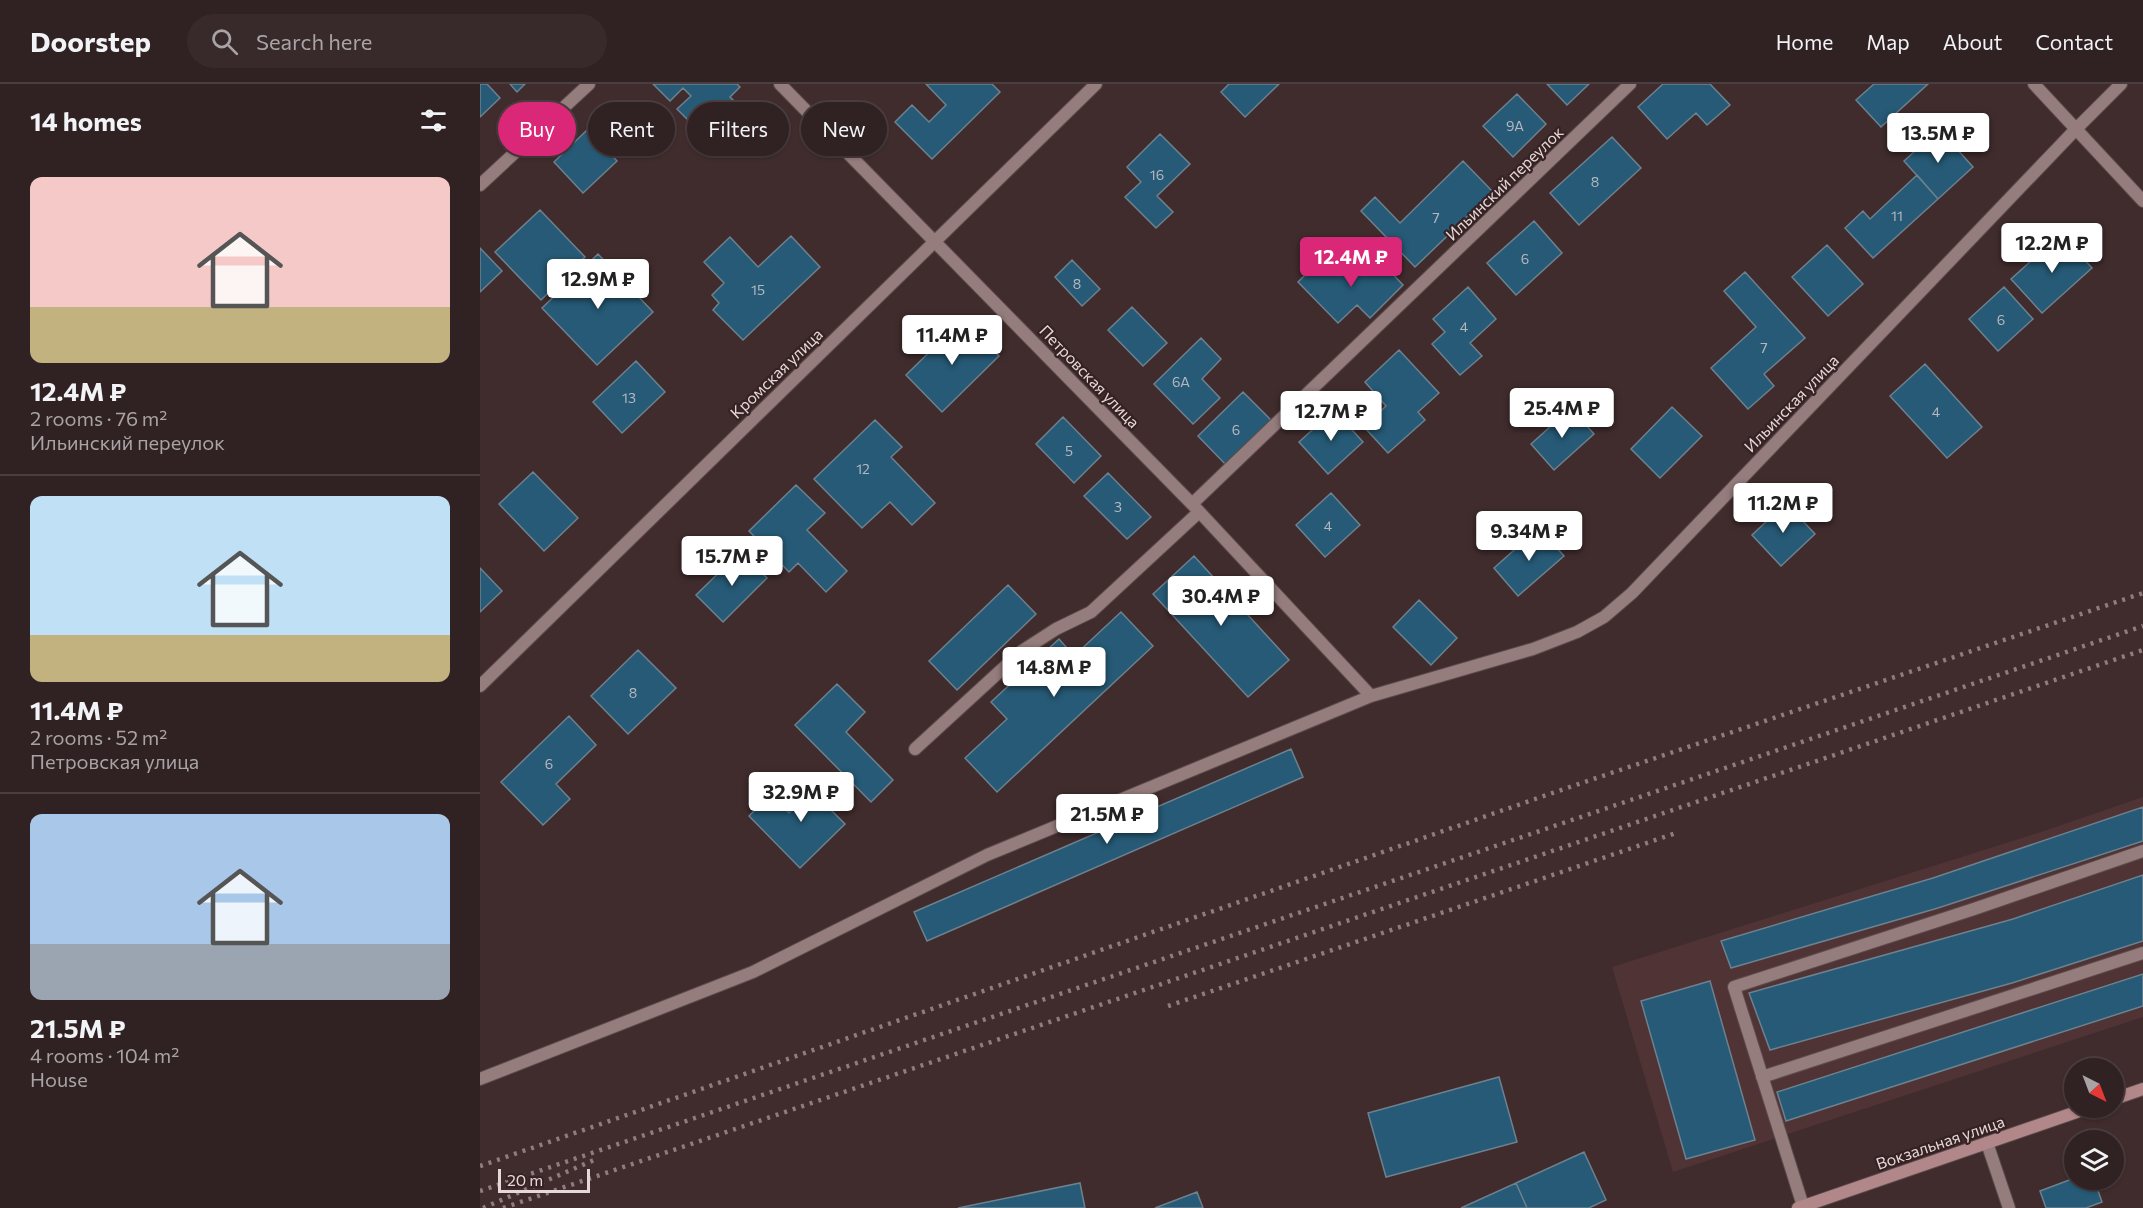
<!DOCTYPE html>
<html lang="en">
<head>
<meta charset="utf-8">
<style>
  :root { --surface:#302122; --page:#38292a; --text:#f1f3f6; --muted:#a8a3a5; --line:#4b3e40; --accent:#db2777 }
  body { margin:0; font-family:Commissioner,sans-serif; background:var(--page); color:var(--text); height:100vh; display:flex; flex-direction:column; font-size:22px; white-space:nowrap }
  * { box-sizing:border-box; margin:0 }
  p { font-size:20px; color:var(--muted) }
  .icon { flex:none; width:33px; height:33px; fill:none; stroke:currentColor; stroke-width:2; stroke-linecap:round; stroke-linejoin:round }
  .map { position:relative; flex:1; overflow:hidden }
  .panel { display:flex; flex-direction:column; background:var(--surface); width:480px }
  .panel>* { flex:none }
  .top-card { position:absolute; left:18px; top:18px; width:570px; height:54px; display:flex; gap:12px }
  .needle { width:39px; rotate:138deg }
  .buttons { position:absolute; left:1584px; top:974px; display:grid; gap:12px }
  .buttons a { display:grid; place-items:center; width:60px; height:60px; border-radius:50%; background:var(--surface); box-shadow:0 2px 4px #0004,0 0 0 2px var(--line); font-size:30px }
  .scale { position:absolute; left:18px; bottom:15px; width:92px; box-sizing:border-box; padding-left:6px; border:3px solid #e6d8d9; border-top:0; font-size:16px; line-height:21px; white-space:nowrap; color:#e6d8d9; -webkit-text-stroke:4px #362223; paint-order:stroke }
  .price { position:absolute; translate:-50% -51px; padding:0 14px; border-radius:6px; background:#fff; color:#222; font-size:20px; line-height:39px; filter:drop-shadow(0 2px 3px #0008) }
  .price::after { content:''; position:absolute; left:50%; top:36px; width:18px; height:14px; margin-left:-9px; background:inherit; clip-path:polygon(0 0,100% 0,50% 100%) }
  .price.selected { background:var(--accent); color:#fff }
  ul { padding:0; list-style:none }
  li { display:grid; align-content:center; gap:12px; height:318px; padding:0 30px }
  li+li { border-top:2px solid var(--line) }
  li span { display:grid; place-items:center; height:186px; border-radius:12px; color:#555 }
  li>.icon { margin-inline-start:auto }
  span .icon { width:108px; height:108px; fill:#fffc; stroke-width:1 }
  li b { font-size:26px }
  h2 { display:flex; justify-content:space-between; align-items:center; height:72px; padding:0 30px; font-size:26px }
  .tag { padding:0 21px; border-radius:27px; background:var(--surface); box-shadow:0 2px 4px #0004,0 0 0 2px var(--line); font-size:21px; line-height:54px }
  .tag.selected { background:var(--accent); color:#fff }
  header { display:flex; align-items:center; gap:36px; box-sizing:border-box; height:84px; padding:0 30px; background:var(--surface); border-bottom:2px solid var(--line) }
  header strong { font-size:28px }
  nav { display:flex; gap:33px; margin-inline-start:auto; font-size:21px }
  .search { width:420px; height:54px; background:var(--page); display:flex; align-items:center; gap:15px; box-sizing:border-box; padding:0 21px; border-radius:33px; color:var(--muted); font-size:22px }
  main { display:flex; flex:1; min-height:0 }
  .map>svg:first-child { display:block }
</style>
</head>
<body>
<header>
<strong>Doorstep</strong>
<div class="search"><svg class="icon" aria-label="search" viewBox="0 0 24 24"><circle cx="10" cy="10" r="6"/><path d="M15 15l6 6"/></svg>Search here</div>
<nav><a>Home</a><a>Map</a><a>About</a><a>Contact</a></nav>
</header>
<main>
<section class="panel">
<h2>14 homes<svg class="icon" aria-label="filters" viewBox="0 0 24 24"><path d="M4 7h16M4 17h16"/><circle cx="9" cy="7" r="2"/><circle cx="15" cy="17" r="2"/></svg></h2>
<ul>
<li><span style="background:linear-gradient(#f6c9c9 70%,#c2b280 0)"><svg class="icon" aria-label="home" viewBox="0 0 24 24"><path d="M3 11l9-7 9 7M6 9v11h12V9"/></svg></span><div><b>12.4M ₽</b><p>2 rooms · 76 m²</p><p>Ильинский переулок</p></div></li>
<li><span style="background:linear-gradient(#bfe0f5 75%,#c2b280 0)"><svg class="icon" aria-label="home" viewBox="0 0 24 24"><path d="M3 11l9-7 9 7M6 9v11h12V9"/></svg></span><div><b>11.4M ₽</b><p>2 rooms · 52 m²</p><p>Петровская улица</p></div></li>
<li><span style="background:linear-gradient(#a9c7e8 70%,#9aa5b1 0)"><svg class="icon" aria-label="home" viewBox="0 0 24 24"><path d="M3 11l9-7 9 7M6 9v11h12V9"/></svg></span><div><b>21.5M ₽</b><p>4 rooms · 104 m²</p><p>House</p></div></li>
</ul>
</section>
<div class="map">
<svg width="1663" height="1124" viewBox="0 0 1663 1124">
  <rect width="100%" height="100%" fill="#402c2d"/>
  <path fill="#4f3335" d="M1663 713V933L1193 1088 1132 883 1564 747Z"/>
  <path fill="#265a76" stroke="#6d818e" stroke-width="1.5" d="M0 0H7L20 14 0 33Z
    M30 0H45L37 8Z
    M173 0H257L260 3 250 13 258 21 238 40 229 31 216 44 197 25 211 12 203 4 190 17Z
    M446 0H512L520 8 452 75 415 38 432 21 449 38 466 21Z
    M749 0H799L765 33 741 8Z
    M1067 0H1109L1087 21Z
    M1183 0H1230L1250 21 1227 41 1216 29 1187 55 1158 23Z
    M1394 0H1448L1401 43 1376 16Z
    M1037 10 1066 40 1033 73 1003 42Z
    M1459 45 1493 83 1458 115 1424 77Z
    M107 46 137 77 103 109 74 78Z
    M680 50 710 80 677 112 693 128 676 144 645 113 661 98 647 83Z
    M1132 53 1161 84 1099 141 1070 109Z
    M983 77 1013 108 935 183 881 127 895 113 920 139Z
    M1437 91 1458 115 1393 174 1365 144 1383 127 1390 135Z
    M60 126 105 173 61 216 15 168Z
    M1054 137 1082 169 1036 211 1007 179Z
    M1581 150 1612 184 1562 229 1531 195Z
    M311 152 340 183 263 256 233 226 239 219 232 211 244 199 224 178 250 153 278 183Z
    M1347 161 1383 200 1348 232 1312 193Z
    M0 164 22 187 0 208Z
    M118 170 173 228 117 281 62 224Z
    M894 170 923 201 890 234 877 221 858 239 818 198 842 174 857 190 864 183 872 191Z
    M592 176 620 205 602 222 575 193Z
    M1265 188 1325 254 1284 290 1294 302 1268 325 1231 284 1276 243 1244 207Z
    M988 203 1016 235 990 259 1002 272 980 291 952 260 965 248 953 235Z
    M1524 203 1553 235 1518 267 1489 235Z
    M652 223 687 259 663 282 628 246Z
    M483 235 519 272 462 328 426 291Z
    M721 254 741 275 722 295 740 314 713 340 674 300Z
    M919 266 959 309 938 328 945 336 908 369 884 343 906 322 885 298Z
    M156 277 185 308 142 349 113 318Z
    M1445 280 1502 343 1467 374 1410 312Z
    M763 308 793 338 748 383 718 352Z
    M1192 323 1222 352 1180 394 1151 365Z
    M1091 324 1114 350 1074 386 1051 360Z
    M854 326 883 358 848 390 819 358Z
    M583 333 621 372 594 399 556 360Z
    M395 336 422 363 411 373 455 419 432 441 410 418 382 444 334 395Z
    M53 388 98 434 64 467 19 420Z
    M628 389 671 433 647 455 604 412Z
    M316 401 345 429 327 446 367 487 346 508 318 479 309 488 269 447Z
    M851 409 880 441 845 473 816 441Z
    M1306 419 1335 450 1301 482 1272 451Z
    M1059 444 1084 472 1038 512 1014 484Z
    M261 467 287 494 243 538 216 511Z
    M714 472 809 576 768 613 673 510Z
    M0 484 22 507 0 528Z
    M528 501 556 530 477 606 449 577Z
    M939 516 977 554 951 581 913 543Z
    M641 528 673 562 517 708 485 674 527 635 511 618 579 555 594 572Z
    M158 566 196 604 148 650 111 612Z
    M357 600 385 628 366 648 413 696 391 718 315 641Z
    M89 632 116 661 76 700 90 715 63 741 21 698Z
    M811 665 823 693 447 857 434 828Z
    M344 695 361 712 349 724 365 740 320 784 269 732 291 710 309 729Z
    M1663 723V757L1458 824 1251 884 1241 857 1453 794Z
    M1663 791V857L1532 899 1290 966 1269 909 1533 835Z
    M1663 890V922L1306 1037 1297 1008Z
    M1230 897 1275 1056 1206 1075 1161 917Z
    M1019 993 1037 1058 906 1093 888 1029Z
    M1104 1068 1126 1116 1109 1124H1047L1036 1099Z
    M1594 1082V1095H1614L1622 1118 1606 1124H1566L1560 1107 1592 1095 1589 1085Z
    M600 1099 605 1124H478Z
    M1036 1099 1047 1124H981Z
    M717 1108 723 1124H675Z"/>
  <g fill="none" stroke-linecap="round" stroke-linejoin="round">
    <g stroke="#5c4b4c" stroke-width="14">
      <path id="service" d="M435 665 542 567 576 545 611 528 719 428
        M1282 993 1663 869
        M1323 1122 1254 903 1494 825 1663 767"/>
    </g>
    <g stroke="#5c4b4c" stroke-width="14">
      <path id="minor" d="M300 0 712 420 891 612
        M1554 0 1663 117
        M0 101 109 0
        M712 420 1150 0
        M0 995 273 888 507 771 891 612 1053 565 1097 548 1124 533 1152 509 1597 44 1641 0
        M1507 1059 1529 1124"/>
    </g>
    <g stroke="#5c4b4c" stroke-width="14">
      <path id="tertiary" d="M0 602 616 0"/>
    </g>
    <g stroke="#5c4b4c" stroke-width="14">
      <path id="secondary" d="M1634 1015 1663 1005
        M1318 1124 1611 1023"/>
    </g>
    <use href="#service" stroke="#957c7d" stroke-width="12"/>
    <use href="#minor" stroke="#957c7d" stroke-width="12"/>
    <use href="#tertiary" stroke="#957c7d" stroke-width="12"/>
    <use href="#secondary" stroke="#b28789" stroke-width="12"/>
    <path stroke="#8e7d7e" stroke-width="4.5" stroke-dasharray="3 6" stroke-linecap="butt" d="M688 922 1199 748
      M0 1082 1084 705 1663 509
      M0 1107 1663 542
      M3 1124 114 1076
      M23 1124 1663 566"/>
  </g>
  <g text-anchor="middle" dominant-baseline="central" stroke-width="4.5" stroke-linejoin="round" paint-order="stroke">
    <g font-size="14" fill="#b6b8c0">
      <text x="1035" y="41">9А</text>
      <text x="677" y="90">16</text>
      <text x="1115" y="97">8</text>
      <text x="1417" y="131">11</text>
      <text x="956" y="133">7</text>
      <text x="1045" y="174">6</text>
      <text x="597" y="199">8</text>
      <text x="278" y="205">15</text>
      <text x="1521" y="235">6</text>
      <text x="984" y="242">4</text>
      <text x="1284" y="263">7</text>
      <text x="701" y="297">6А</text>
      <text x="149" y="313">13</text>
      <text x="1456" y="327">4</text>
      <text x="756" y="345">6</text>
      <text x="589" y="366">5</text>
      <text x="383" y="384">12</text>
      <text x="638" y="422">3</text>
      <text x="848" y="441">4</text>
      <text x="153" y="608">8</text>
      <text x="69" y="679">6</text>
    </g>
    <g font-size="16" fill="#e6d8d9" stroke="#362223">
      <text transform="translate(1024 99) rotate(-44)">Ильинский переулок</text>
      <text transform="translate(296 289) rotate(-44)">Кромская улица</text>
      <text transform="translate(610 292) rotate(46)">Петровская улица</text>
      <text transform="translate(1311 319) rotate(-46)">Ильинская улица</text>
      <text transform="translate(1460 1058) rotate(-19)">Вокзальная улица</text>
    </g>
  </g>
</svg>
<div class="buttons">
<a><svg class="needle" viewBox="-14 -14 28 28"><path d="M0-13l5 13h-10z" fill="#e53935"/><path d="M0 13l5-13h-10z" fill="#a8a3a5"/></svg></a>
<a><svg class="icon" aria-label="layers" viewBox="0 0 24 24"><path d="M12 4l9 5-9 5-9-5zM3 14l9 5 9-5"/></svg></a>
</div>
<div class="scale">20 m</div>
<b class="price" style="left:1458px;top:80px">13.5M ₽</b>
<b class="price" style="left:1572px;top:190px">12.2M ₽</b>
<b class="price selected" style="left:871px;top:204px">12.4M ₽</b>
<b class="price" style="left:118px;top:226px">12.9M ₽</b>
<b class="price" style="left:472px;top:282px">11.4M ₽</b>
<b class="price" style="left:1082px;top:355px">25.4M ₽</b>
<b class="price" style="left:851px;top:358px">12.7M ₽</b>
<b class="price" style="left:1303px;top:450px">11.2M ₽</b>
<b class="price" style="left:1049px;top:478px">9.34M ₽</b>
<b class="price" style="left:252px;top:503px">15.7M ₽</b>
<b class="price" style="left:741px;top:543px">30.4M ₽</b>
<b class="price" style="left:574px;top:614px">14.8M ₽</b>
<b class="price" style="left:321px;top:739px">32.9M ₽</b>
<b class="price" style="left:627px;top:761px">21.5M ₽</b>
<div class="top-card">
<a class="tag selected">Buy</a>
<a class="tag">Rent</a>
<a class="tag">Filters</a>
<a class="tag">New</a>
</div>
</div>
</main>
</body>
</html>
